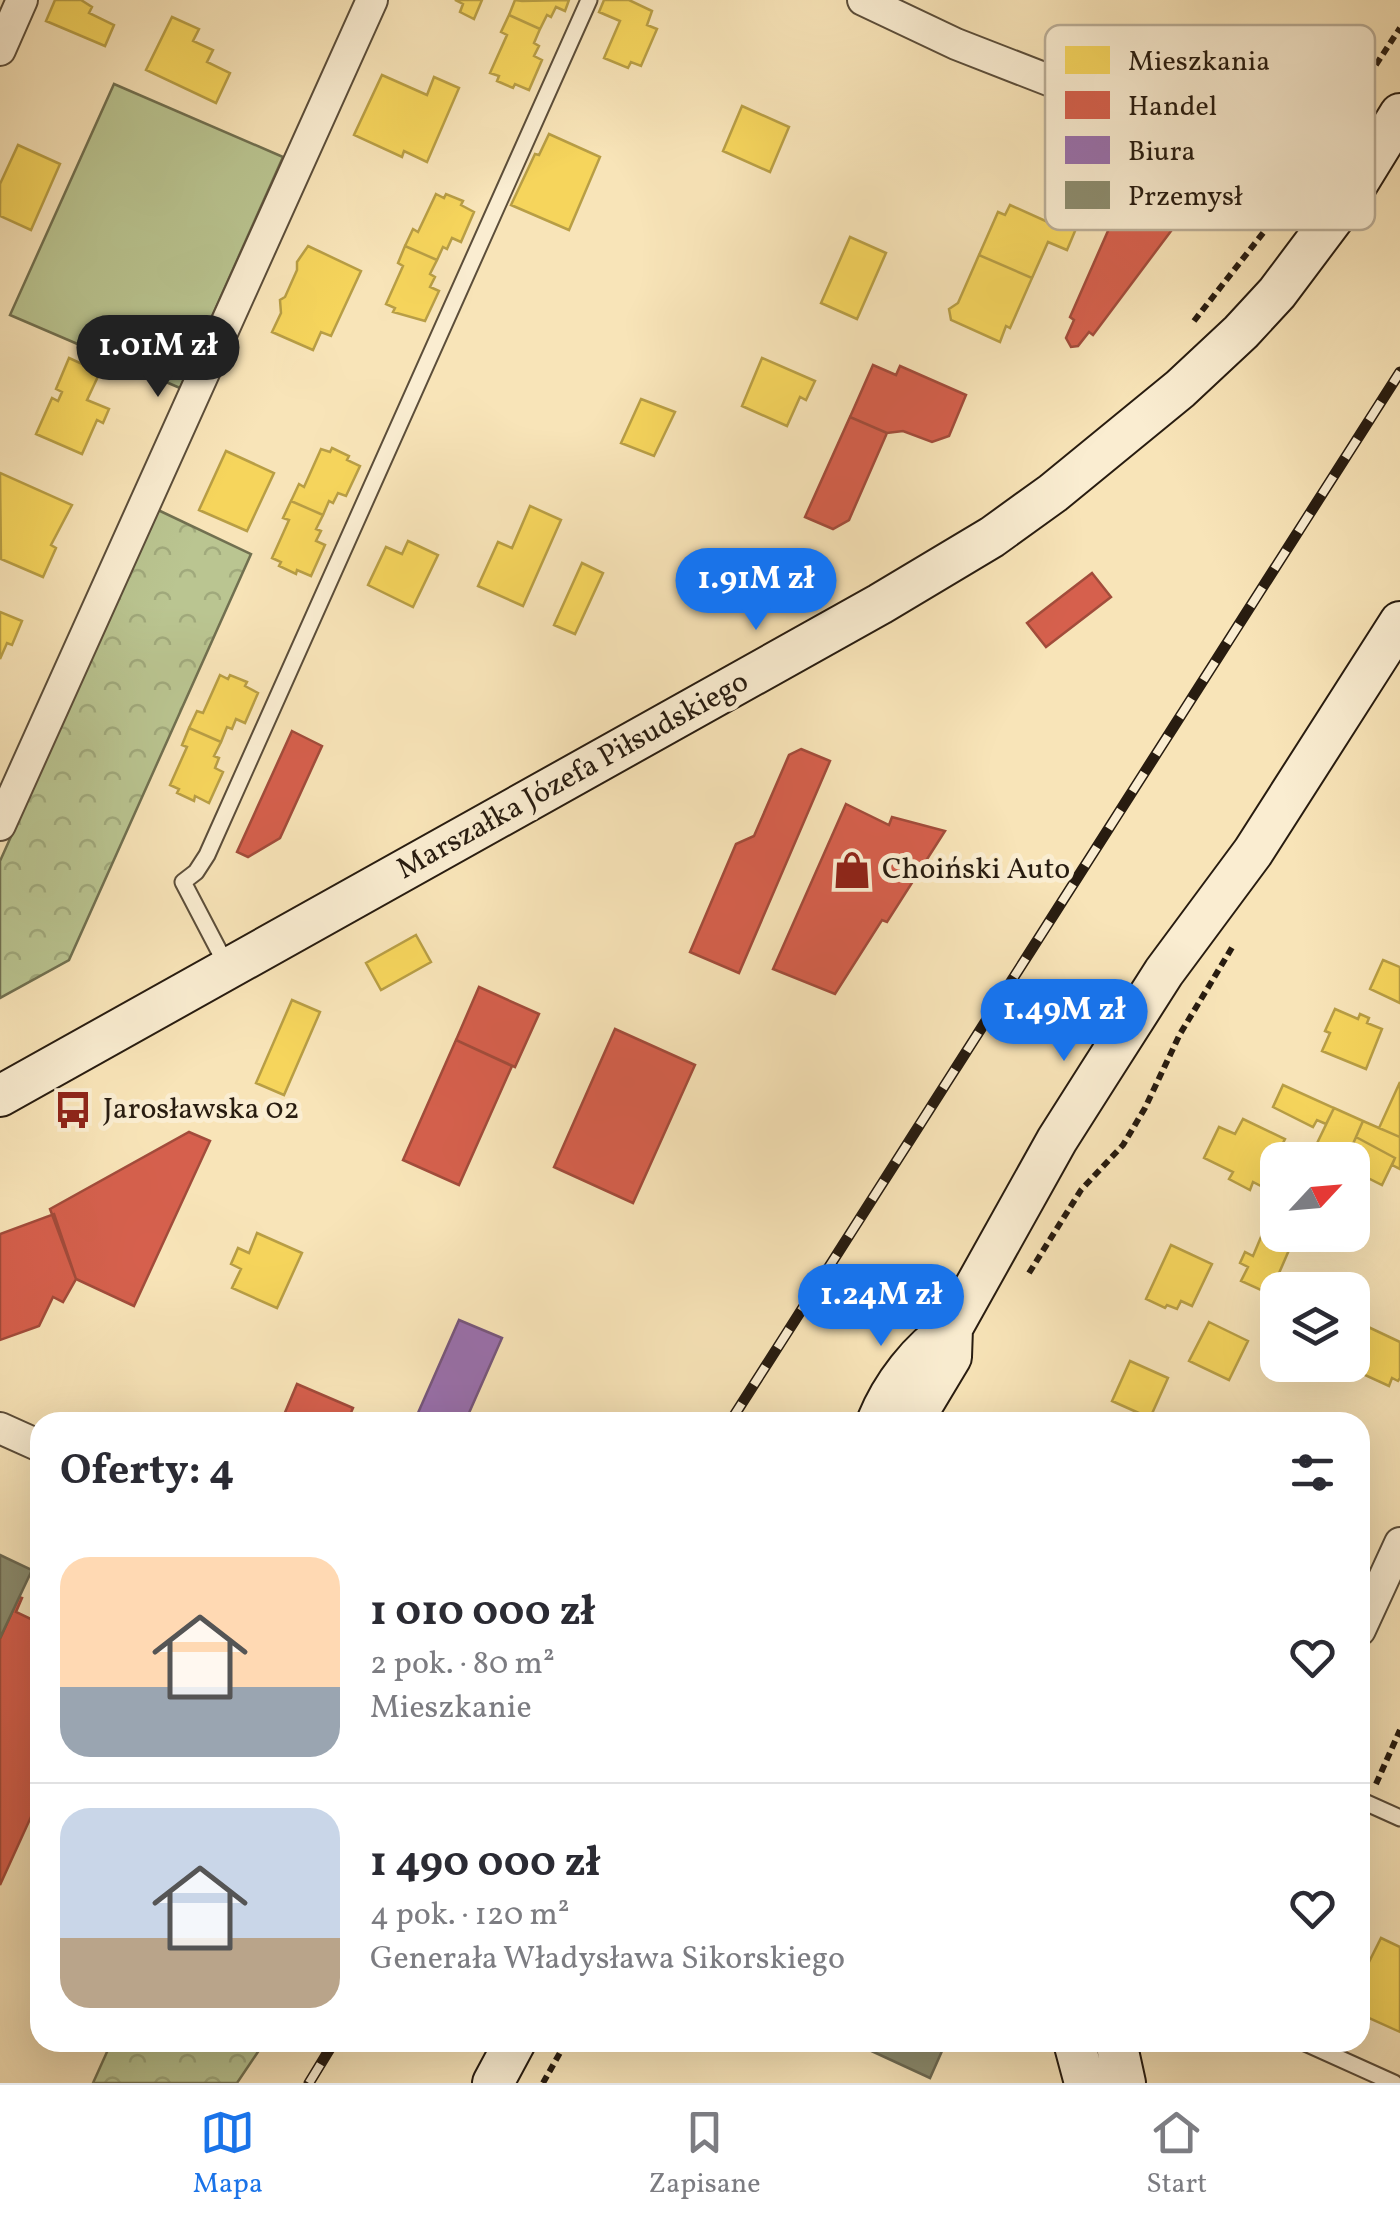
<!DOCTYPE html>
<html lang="pl">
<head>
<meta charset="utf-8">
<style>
  :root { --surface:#fff; --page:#f2f2f3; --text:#2b2b33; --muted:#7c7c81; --line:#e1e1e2; --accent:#1a73e8 }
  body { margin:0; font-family:Vollkorn,serif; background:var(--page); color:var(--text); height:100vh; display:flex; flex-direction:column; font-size:38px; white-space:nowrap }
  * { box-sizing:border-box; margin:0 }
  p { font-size:32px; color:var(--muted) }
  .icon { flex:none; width:55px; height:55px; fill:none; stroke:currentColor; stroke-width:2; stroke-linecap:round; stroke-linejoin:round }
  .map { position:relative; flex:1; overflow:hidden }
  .side { position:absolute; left:30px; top:1412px; width:1340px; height:640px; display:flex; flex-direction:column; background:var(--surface); border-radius:30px; box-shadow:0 10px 40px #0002 }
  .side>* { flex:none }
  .needle { width:65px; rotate:64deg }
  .fabs { position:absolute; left:1260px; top:1142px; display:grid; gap:20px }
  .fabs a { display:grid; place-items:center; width:110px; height:110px; border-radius:20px; background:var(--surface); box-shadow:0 10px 40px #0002; font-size:50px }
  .price { position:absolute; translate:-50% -85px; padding:0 22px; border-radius:35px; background:var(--accent); color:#fff; font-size:32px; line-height:65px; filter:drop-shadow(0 2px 5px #0008) }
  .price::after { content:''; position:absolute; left:50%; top:60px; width:30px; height:22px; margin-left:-15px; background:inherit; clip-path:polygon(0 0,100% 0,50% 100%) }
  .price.on { background:#222; color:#fff }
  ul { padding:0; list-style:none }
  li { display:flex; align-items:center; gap:30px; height:250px; padding:0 30px }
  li+li { border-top:2px solid var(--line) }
  li span { display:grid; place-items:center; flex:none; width:280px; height:200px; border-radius:30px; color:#555 }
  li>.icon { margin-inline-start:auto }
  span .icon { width:120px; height:120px; fill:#fffc; stroke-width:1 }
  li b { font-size:42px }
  h2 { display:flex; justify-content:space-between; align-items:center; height:120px; padding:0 30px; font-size:42px }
  .tab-bar { display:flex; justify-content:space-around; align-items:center; height:140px; border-top:2px solid var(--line); background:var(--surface); font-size:28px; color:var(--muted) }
  .tab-bar a { display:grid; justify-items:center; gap:5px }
  .tab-bar .on { color:var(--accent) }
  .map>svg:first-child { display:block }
</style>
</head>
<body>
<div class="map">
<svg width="1400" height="2083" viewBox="0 0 1400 2083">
  <defs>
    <pattern id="forest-crowns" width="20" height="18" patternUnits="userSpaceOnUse" patternTransform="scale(2.5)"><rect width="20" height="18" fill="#bac591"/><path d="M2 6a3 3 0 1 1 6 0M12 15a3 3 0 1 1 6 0" fill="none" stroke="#a0a97c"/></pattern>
  </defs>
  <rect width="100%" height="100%" fill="#f8e4b8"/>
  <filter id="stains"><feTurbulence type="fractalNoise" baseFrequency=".002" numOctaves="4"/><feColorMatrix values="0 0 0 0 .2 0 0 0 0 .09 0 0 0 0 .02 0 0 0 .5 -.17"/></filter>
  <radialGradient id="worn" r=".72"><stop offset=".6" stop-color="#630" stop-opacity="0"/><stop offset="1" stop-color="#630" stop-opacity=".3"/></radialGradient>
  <path fill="#bac591" stroke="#717050" stroke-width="2.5" d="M114 84 283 157 180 388 10 315Z"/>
  <path fill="url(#forest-crowns)" stroke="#717050" stroke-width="2.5" d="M158 510 251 554 69 960 0 998V861Z
    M111 2043V2042L264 2043 237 2083H93Z"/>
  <path fill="#f6d55c" stroke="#b89e45" stroke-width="2.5" d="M55 0H81L92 7 89 13 114 25 105 46 46 21Z
    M455 0H482L474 19 460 12 463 4Z
    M515 0 522 1 569 0 565 11 556 7 551 17 547 15 540 29 509 15Z
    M604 0H629L652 11 647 25 657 29 641 66 631 62 628 68 604 58 620 21 599 12Z
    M509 15 540 29 534 43 539 46 534 56 542 60 529 90 515 84 513 88 497 81 499 76 490 73 507 35 501 32Z
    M172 17 199 29 193 41 213 50 207 62 230 73 216 103 146 70Z
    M382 75 427 95 434 77 459 88 427 162 404 151 402 157 354 135Z
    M742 106 789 127 770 172 723 151Z
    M549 134 600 157 569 230 511 205 535 154 539 155Z
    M18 145 60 164 31 230 0 216V184Z
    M436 194 444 198 446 194 463 201 461 205 474 212 461 242 452 238 447 249 443 247 437 260 405 246 413 229 418 232Z
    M1059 202 1083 212 1067 250 1048 242 1032 278 979 255 998 212 1005 215 1010 205 1050 223Z
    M850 237 886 253 857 319 821 303Z
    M308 246 361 271 331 336 321 332 313 350 272 332 281 313 280 300 285 297 297 270V262Z
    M405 246 437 260 430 274 435 277 430 287 439 291 425 321 393 312 395 308 386 304 403 266 398 263Z
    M979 255 1032 278 1010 328 1006 326 1000 342 951 320 949 309 958 303Z
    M69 358 100 372 87 400 109 409 103 423 97 420 82 454 36 434 52 398 58 401 62 392 56 389Z
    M762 358 815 381 806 400 800 397 787 426 742 406Z
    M641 399 675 412 654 456 621 443Z
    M332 448 349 456 347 460 360 466 346 496 338 493 333 503 329 501 323 515 291 501 299 484 304 487 321 449 330 452Z
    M226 451 274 473 247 531 199 510Z
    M0 473 72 505 51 545 56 548 43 577 1 559Z
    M291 501 323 515 316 529 321 531 316 541 325 545 311 576 297 570 296 574 279 566 281 562 272 558 289 520 283 518Z
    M530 506 561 520 523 606 478 586 498 542 512 548Z
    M408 541 438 555 413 607 368 585 386 547 402 554Z
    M582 563 603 573 575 634 554 625Z
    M0 612 22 621 12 645 7 643 0 659Z
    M220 675 228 679 230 675 247 682 245 686 258 693 245 723 236 719 232 729 227 727 221 742 189 728 197 711 203 713Z
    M189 728 221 742 214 756 219 758 215 768 223 772 209 803 195 796 194 801 177 793 179 789 170 785 187 747 182 745Z
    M416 935 431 962 381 990 366 963Z
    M1383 960 1400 967V1003L1370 989Z
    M292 1000 320 1012 284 1095 256 1083Z
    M1335 1009 1358 1019 1360 1014 1369 1018 1367 1023 1382 1029 1366 1069 1322 1051 1330 1033 1325 1031Z
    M1400 1082V1137L1379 1128Z
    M1283 1085 1334 1108 1326 1124 1317 1120 1313 1127 1273 1107Z
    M1334 1108 1363 1121 1346 1160H1309Z
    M1243 1119 1285 1139 1261 1186 1253 1182 1250 1190 1229 1179 1233 1172 1204 1158 1219 1127 1235 1134Z
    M1363 1121 1400 1137V1169L1392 1165 1395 1158 1356 1137Z
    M1356 1137 1395 1158 1382 1185 1352 1170V1160H1346Z
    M257 1233 302 1253 277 1308 232 1288 241 1269 231 1264 238 1248 249 1253Z
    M1261 1237 1289 1250 1270 1294 1241 1281 1248 1267 1240 1263 1245 1252 1253 1256Z
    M1171 1245 1212 1264 1192 1306 1181 1301 1177 1309 1167 1305 1165 1308 1146 1299Z
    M1209 1322 1248 1341 1229 1380 1189 1361Z
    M1364 1325 1400 1342V1378L1398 1381 1392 1378 1389 1386 1345 1366 1352 1365V1351Z
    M1130 1361 1168 1378 1150 1418 1112 1401Z
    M1381 1938 1400 1947V2032L1360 2014 1363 1982 1360 1980Z"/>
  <path fill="#d6604d" stroke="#a24c3b" stroke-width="2.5" d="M1143 178 1195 199 1093 335 1089 332 1078 346 1071 347 1066 338 1074 320 1070 317 1115 215 1125 220Z
    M873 365 896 375 900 366 966 395 949 436 932 442 903 431 887 433 850 417Z
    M850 417 887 433 849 520 833 529 805 517Z
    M1092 573 1111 597 1046 647 1027 623Z
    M292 731 322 746 280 838 248 857 237 852Z
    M801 749 830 761 739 973 690 952 736 844 754 836 789 755Z
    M846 804 889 825 892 817 945 831 887 922 882 920 835 994 773 969Z
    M479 987 539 1014 515 1067 456 1040Z
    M615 1029 695 1065 633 1203 554 1167Z
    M456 1040 512 1066 459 1185 403 1160Z
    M189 1132 210 1141 134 1306 76 1279 50 1209Z
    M54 1214 76 1279 63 1302 53 1297 39 1326 0 1340V1234Z
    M297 1384 353 1408 347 1422H281Z
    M19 1597 22 1598 16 1612 37 1622 40 1616V1729L33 1744 40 1747V1797L0 1885V1639Z"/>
  <path fill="#9970ab" stroke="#77577c" stroke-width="2.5" d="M459 1320 502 1338 465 1422H414Z"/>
  <path fill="#8c8c6e" stroke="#6e6a52" stroke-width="2.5" d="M0 1555 32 1570 0 1638Z
    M852 2042H946L930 2078Z"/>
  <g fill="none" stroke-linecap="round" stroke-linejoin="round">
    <g stroke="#5c4e3a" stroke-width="19">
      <path id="lane" d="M228 968 183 882 196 872 207 855 589 0
        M1360 1800 1400 1818
        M1303 2042 1394 2083"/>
    </g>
    <g stroke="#5c4e3a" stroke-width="34">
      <path id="street" d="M863 0 956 44 1349 197
        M0 50 22 0
        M0 825 372 0
        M0 1428 40 1446
        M1360 1630 1400 1543"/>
    </g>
    <g stroke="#281c10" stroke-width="44">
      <path id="secondary" d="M0 1096 880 604 992 537 1053 493 1180 389 1241 332 1277 293 1349 197 1400 114
        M877 1422C892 1385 919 1350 952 1328L1057 1140 1097 1077 1164 972 1253 852 1400 622
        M912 1422 951 1357 952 1328
        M1074 2042 1085 2083
        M1116 2042 1125 2083
        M493 2083 515 2042"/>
    </g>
    <path stroke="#281c10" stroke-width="6" stroke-dasharray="8 5" stroke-linecap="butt" d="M1319 152 1400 28
      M1194 321 1285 205
      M1029 1273 1081 1190 1123 1145 1145 1108 1180 1034 1233 946
      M1376 1784 1400 1730
      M543 2083 566 2042"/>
    <use href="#lane" stroke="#faedd1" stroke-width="15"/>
    <use href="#street" stroke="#faedd1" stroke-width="30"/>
    <use href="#secondary" stroke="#faedd1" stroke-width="40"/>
    <g stroke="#281c10" stroke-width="11">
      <path id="rail" d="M730 1422 1400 372
        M309 2083 334 2042"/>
    </g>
    <use href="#rail" stroke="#faedd1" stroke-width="8" stroke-dasharray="22" stroke-linecap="butt"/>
  </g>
  <defs>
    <g id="shop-bare" transform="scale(3)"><path d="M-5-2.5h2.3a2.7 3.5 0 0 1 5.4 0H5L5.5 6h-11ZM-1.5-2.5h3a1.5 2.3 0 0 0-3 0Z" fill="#8f2418" stroke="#faedd1" stroke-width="2.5" paint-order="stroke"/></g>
    <g id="bus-bare" transform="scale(3)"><path d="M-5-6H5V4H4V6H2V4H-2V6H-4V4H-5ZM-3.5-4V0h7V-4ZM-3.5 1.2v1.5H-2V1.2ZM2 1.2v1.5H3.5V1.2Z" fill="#8f2418" stroke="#faedd1" stroke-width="2.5" paint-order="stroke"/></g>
  </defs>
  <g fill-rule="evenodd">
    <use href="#shop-bare" x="852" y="870"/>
    <use href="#bus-bare" x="73" y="1110"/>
  </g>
  <g text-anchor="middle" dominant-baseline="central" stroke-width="10" stroke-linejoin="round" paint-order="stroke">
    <g font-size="30" fill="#281c10" stroke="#faedd1">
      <text transform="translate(573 776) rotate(-29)">Marszałka Józefa Piłsudskiego</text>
    </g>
    <g font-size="30" fill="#281c10" stroke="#faedd1" text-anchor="start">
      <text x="882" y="870">Choiński Auto</text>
      <text x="103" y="1110">Jarosławska 02</text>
    </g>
  </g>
  <rect x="1045" y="25" width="330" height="205" rx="15" fill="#faedd1" stroke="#bbae97" stroke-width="2.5"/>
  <rect x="1065" y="46" width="45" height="28" fill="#f6d55c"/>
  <rect x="1065" y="91" width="45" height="28" fill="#d6604d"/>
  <rect x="1065" y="136" width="45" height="28" fill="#9970ab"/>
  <rect x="1065" y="181" width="45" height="28" fill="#8c8c6e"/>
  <g font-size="28" fill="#281c10">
    <text x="1128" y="70">Mieszkania</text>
    <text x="1128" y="115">Handel</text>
    <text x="1128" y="160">Biura</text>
    <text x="1128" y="205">Przemysł</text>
  </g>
  <rect width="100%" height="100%" filter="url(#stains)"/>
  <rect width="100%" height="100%" fill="url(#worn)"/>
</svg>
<div class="fabs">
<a><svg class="needle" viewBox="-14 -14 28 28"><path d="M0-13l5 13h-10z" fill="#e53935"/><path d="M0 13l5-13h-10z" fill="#7c7c81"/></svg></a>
<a><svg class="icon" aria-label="layers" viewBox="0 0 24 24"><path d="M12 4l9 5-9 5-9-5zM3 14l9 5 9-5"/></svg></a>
</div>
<b class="price on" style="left:158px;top:400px">1.01M zł</b>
<b class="price" style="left:756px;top:633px">1.91M zł</b>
<b class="price" style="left:1064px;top:1064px">1.49M zł</b>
<b class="price" style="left:881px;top:1349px">1.24M zł</b>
<section class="side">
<h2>Oferty: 4<svg class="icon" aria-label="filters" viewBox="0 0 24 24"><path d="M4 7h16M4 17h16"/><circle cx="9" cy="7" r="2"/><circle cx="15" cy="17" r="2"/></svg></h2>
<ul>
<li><span style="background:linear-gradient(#ffd9b3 65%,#9aa5b1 0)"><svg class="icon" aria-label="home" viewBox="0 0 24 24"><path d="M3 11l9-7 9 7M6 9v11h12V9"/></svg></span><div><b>1 010 000 zł</b><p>2 pok. · 80 m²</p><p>Mieszkanie</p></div><svg class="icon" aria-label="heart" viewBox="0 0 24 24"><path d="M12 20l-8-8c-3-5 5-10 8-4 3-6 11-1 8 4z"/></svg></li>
<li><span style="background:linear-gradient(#c9d6e8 65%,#b9a48a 0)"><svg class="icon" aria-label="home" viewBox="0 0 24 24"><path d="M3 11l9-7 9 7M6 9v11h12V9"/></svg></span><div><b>1 490 000 zł</b><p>4 pok. · 120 m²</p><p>Generała Władysława Sikorskiego</p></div><svg class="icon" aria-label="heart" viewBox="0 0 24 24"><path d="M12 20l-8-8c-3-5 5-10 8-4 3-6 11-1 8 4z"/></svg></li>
</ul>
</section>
</div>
<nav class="tab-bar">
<a class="on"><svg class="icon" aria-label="map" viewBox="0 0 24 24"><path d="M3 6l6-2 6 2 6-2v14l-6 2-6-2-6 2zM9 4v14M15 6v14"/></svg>Mapa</a>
<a><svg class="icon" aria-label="saved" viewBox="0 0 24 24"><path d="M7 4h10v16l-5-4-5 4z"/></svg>Zapisane</a>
<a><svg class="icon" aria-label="home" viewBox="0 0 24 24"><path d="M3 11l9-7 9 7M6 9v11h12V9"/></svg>Start</a>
</nav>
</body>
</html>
